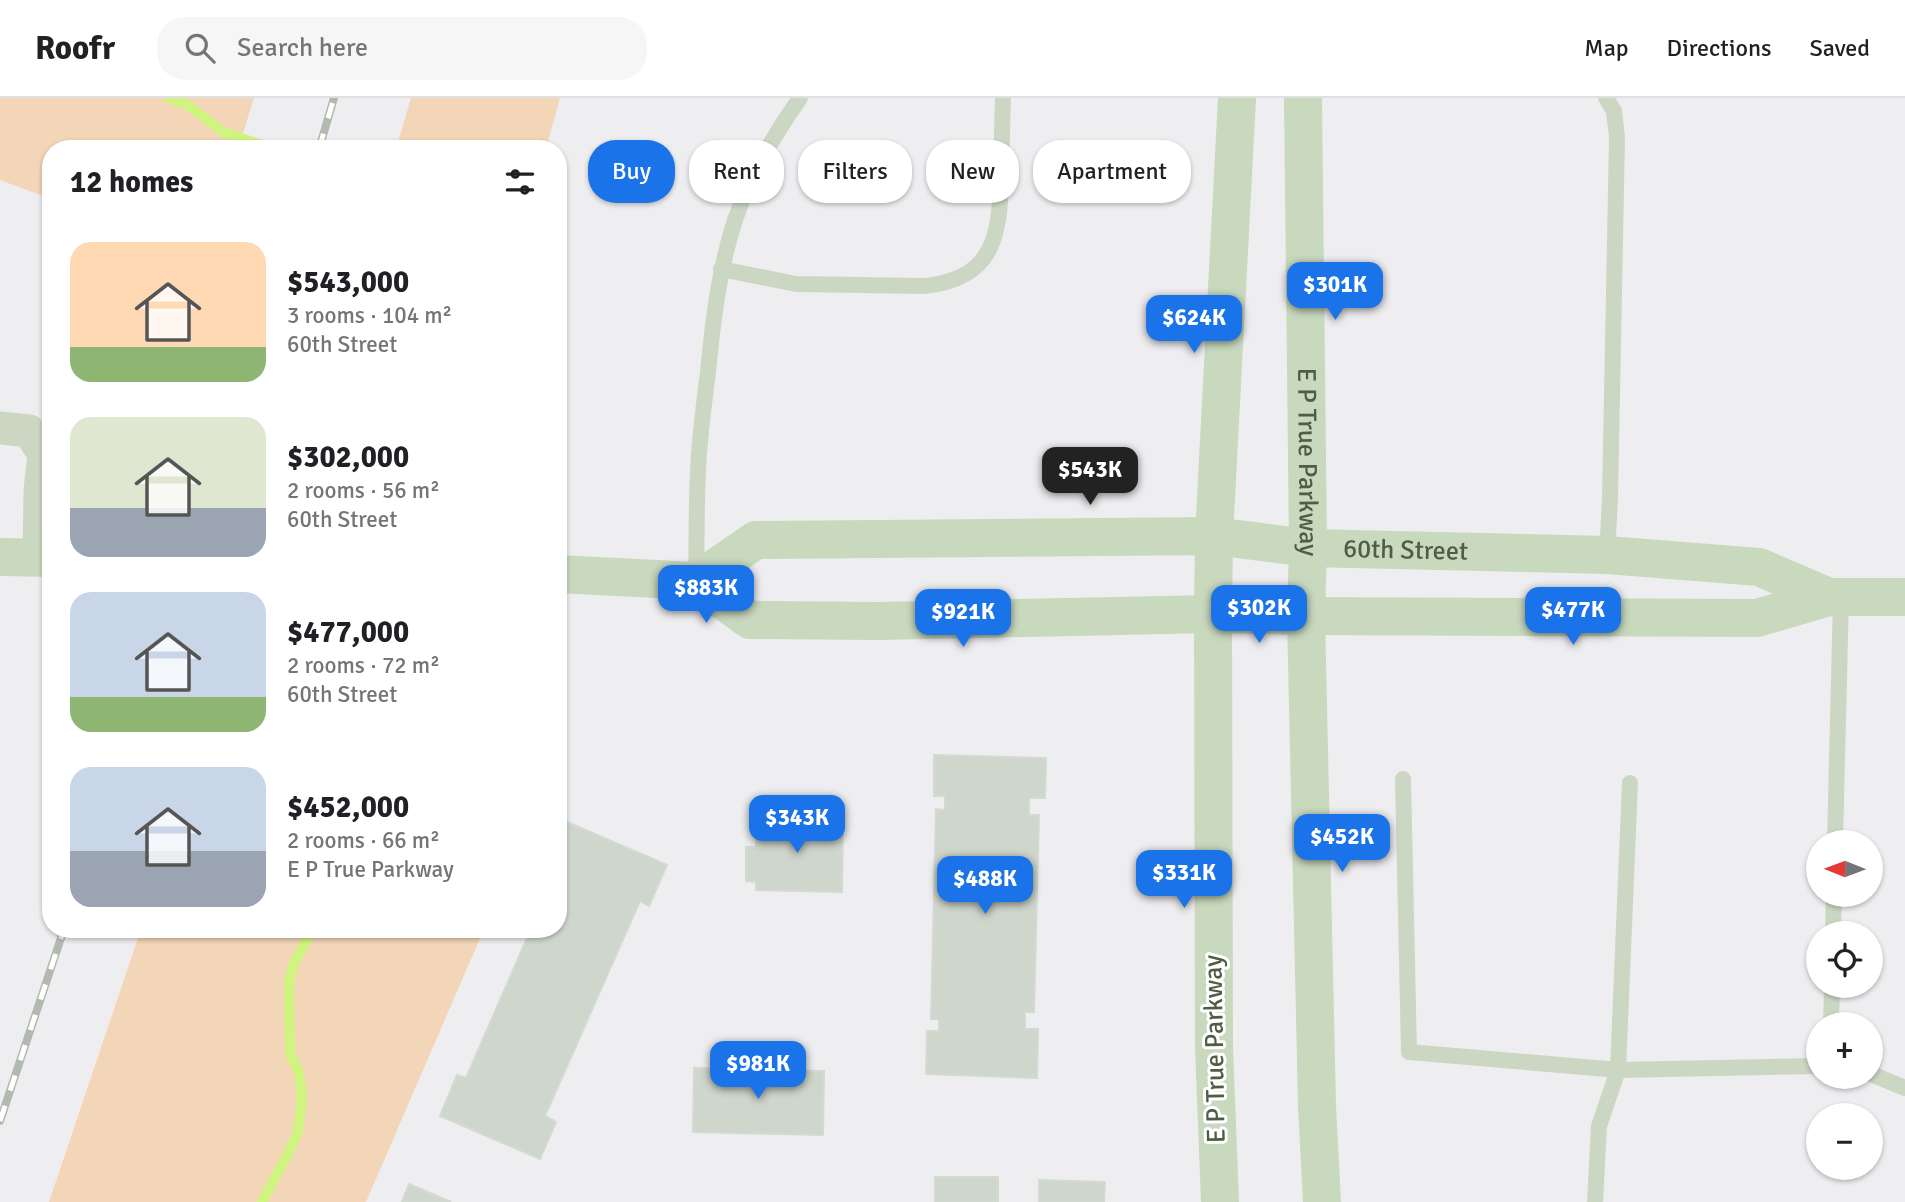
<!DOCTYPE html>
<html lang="en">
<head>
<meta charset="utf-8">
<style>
  :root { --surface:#fff; --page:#f6f6f6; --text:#202124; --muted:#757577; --line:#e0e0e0; --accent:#1a73e8 }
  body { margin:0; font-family:Signika,sans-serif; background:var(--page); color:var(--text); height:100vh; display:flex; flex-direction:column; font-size:26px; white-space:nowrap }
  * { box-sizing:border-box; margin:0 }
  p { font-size:23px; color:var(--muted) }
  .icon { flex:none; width:38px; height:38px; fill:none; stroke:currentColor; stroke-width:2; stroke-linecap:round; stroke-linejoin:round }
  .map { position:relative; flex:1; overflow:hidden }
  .details { position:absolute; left:42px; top:42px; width:525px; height:798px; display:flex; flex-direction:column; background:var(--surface); border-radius:28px; box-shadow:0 2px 5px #0004 }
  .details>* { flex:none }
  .hud { position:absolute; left:588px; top:42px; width:665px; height:63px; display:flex; gap:14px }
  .needle { width:46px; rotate:271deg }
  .fabs { position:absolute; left:1806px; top:732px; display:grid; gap:14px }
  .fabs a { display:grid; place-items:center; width:77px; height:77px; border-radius:50%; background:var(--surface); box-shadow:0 2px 5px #0004; font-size:35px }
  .price { position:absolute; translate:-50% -60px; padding:0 16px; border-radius:14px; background:var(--accent); color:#fff; font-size:23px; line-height:46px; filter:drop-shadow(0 2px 4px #0008) }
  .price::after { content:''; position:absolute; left:50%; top:42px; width:21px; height:16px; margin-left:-10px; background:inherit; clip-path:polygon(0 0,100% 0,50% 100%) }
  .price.active { background:#222; color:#fff }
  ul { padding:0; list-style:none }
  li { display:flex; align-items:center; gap:21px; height:175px; padding:0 28px }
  li span { display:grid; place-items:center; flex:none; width:196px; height:140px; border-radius:21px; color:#555 }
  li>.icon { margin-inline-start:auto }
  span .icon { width:84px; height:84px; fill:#fffc; stroke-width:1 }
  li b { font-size:30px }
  h2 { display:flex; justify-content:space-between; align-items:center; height:84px; padding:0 28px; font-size:30px }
  .chip { padding:0 24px; border-radius:28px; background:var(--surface); box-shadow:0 2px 5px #0004; font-size:24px; line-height:63px }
  .chip.active { background:var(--accent); color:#fff }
  header { display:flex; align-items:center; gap:42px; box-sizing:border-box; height:98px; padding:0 35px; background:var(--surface); border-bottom:2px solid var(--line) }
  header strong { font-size:33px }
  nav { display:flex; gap:38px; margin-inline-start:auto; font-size:24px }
  .search { width:490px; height:63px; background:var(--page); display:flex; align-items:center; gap:18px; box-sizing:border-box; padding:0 24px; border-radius:28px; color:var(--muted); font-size:26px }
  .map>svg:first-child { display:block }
</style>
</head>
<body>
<header>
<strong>Roofr</strong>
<div class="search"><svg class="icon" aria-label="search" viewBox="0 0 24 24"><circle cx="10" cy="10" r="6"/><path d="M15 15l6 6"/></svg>Search here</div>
<nav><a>Map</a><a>Directions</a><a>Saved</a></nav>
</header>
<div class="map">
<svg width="1905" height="1104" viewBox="0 0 1905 1104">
  <rect width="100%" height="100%" fill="#eeeef1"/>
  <path fill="#f3d5b7" d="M0 0H254L238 51H51V101L0 82Z
    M411 0H560L546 51H396Z
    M141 831H484L366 1104H49Z"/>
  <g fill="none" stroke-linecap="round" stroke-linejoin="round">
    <path stroke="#cff580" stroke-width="10" d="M169 0 188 7 223 34 262 47 266 51
      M262 1104 288 1056 298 1034 302 1000 299 974 290 956 289 886 293 867 313 831"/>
  </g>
  <path fill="#cfd6cc" stroke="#d3dad1" stroke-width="2" d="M934 657 1046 660 1045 700H1029V717H1039L1034 914H1025V931H1038L1037 980 926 976 927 933H939V921H931L936 711 945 712V698H934Z
    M815 710 814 725 843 726 842 794 756 792V784L746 783V749H756L757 724 790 725V711Z
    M567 724 667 767 649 808 640 803 545 1018 556 1024 540 1061 440 1018 457 977 466 980 531 831H558V743Z
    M694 970 824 973 823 1037 693 1034Z
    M935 1079H998V1104H935Z
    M1039 1082 1105 1084 1104 1104H1039Z
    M409 1086 451 1104H402Z"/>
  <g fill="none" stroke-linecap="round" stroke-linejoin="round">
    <path stroke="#cbd7c3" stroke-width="16" d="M1606 0 1614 13 1617 39 1610 400 1607 457
      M721 171 796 186 924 188C996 181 1000 135 1001 75 1002 50 1002 25 1003 0
      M696 481C697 446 696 410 698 374 699 341 704 307 708 274 713 222 719 171 735 122 750 78 773 38 800 0
      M1403 681 1409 954 1618 972 1818 968
      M1835 744 1841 499
      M1833 835 1834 796
      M1831 926 1832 887
      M1871 976 1905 990
      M1595 1104 1599 1028 1618 972 1630 685"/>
    <path stroke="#cbd7c3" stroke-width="33" d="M0 330 29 333 44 356 40 392 39 460"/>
    <g stroke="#c8d9be" stroke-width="38">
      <path id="s1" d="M1303 0 1308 450 1306 518 1317 1008 1322 1104"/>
      <path d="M0 459 51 460"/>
      <path d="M558 476 696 483 750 522 879 523 1213 516 1306 518 1757 520 1829 499H1905"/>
      <path id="s2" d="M696 483 756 442 1214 438 1308 450 1607 457 1759 469 1829 499"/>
      <path d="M1220 1104 1214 949 1213 516 1214 438 1237 0"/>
    </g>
    <g stroke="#b2b9af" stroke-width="8">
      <path id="rail" d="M319 51 334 0
        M0 1023 64 831"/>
    </g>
    <use href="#rail" stroke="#fff" stroke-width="5" stroke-dasharray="16" stroke-linecap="butt"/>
  </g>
  <g text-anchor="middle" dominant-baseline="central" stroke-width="6" stroke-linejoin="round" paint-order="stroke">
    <g font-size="26" fill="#4f5d44" stroke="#fff">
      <text stroke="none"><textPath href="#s1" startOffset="364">E P True Parkway</textPath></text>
      <text stroke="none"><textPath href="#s2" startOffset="723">60th Street</textPath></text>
      <text transform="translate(1215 951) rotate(-91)">E P True Parkway</text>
    </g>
  </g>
</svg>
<div class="fabs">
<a><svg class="needle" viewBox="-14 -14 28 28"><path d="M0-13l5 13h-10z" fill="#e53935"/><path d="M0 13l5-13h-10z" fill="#757577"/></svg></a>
<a><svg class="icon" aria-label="locate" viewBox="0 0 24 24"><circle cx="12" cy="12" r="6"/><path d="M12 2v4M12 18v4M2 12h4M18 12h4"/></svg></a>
<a>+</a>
<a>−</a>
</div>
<b class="price" style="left:1335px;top:224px">$301K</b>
<b class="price" style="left:1194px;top:257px">$624K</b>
<b class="price active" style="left:1090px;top:409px">$543K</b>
<b class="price" style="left:706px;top:527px">$883K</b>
<b class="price" style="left:1259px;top:547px">$302K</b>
<b class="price" style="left:1573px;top:549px">$477K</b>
<b class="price" style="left:963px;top:551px">$921K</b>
<b class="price" style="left:797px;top:757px">$343K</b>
<b class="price" style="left:1342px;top:776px">$452K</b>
<b class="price" style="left:1184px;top:812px">$331K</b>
<b class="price" style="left:985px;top:818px">$488K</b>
<b class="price" style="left:758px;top:1003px">$981K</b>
<div class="hud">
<a class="chip active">Buy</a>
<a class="chip">Rent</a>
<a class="chip">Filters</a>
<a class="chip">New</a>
<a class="chip">Apartment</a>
</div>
<section class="details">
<h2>12 homes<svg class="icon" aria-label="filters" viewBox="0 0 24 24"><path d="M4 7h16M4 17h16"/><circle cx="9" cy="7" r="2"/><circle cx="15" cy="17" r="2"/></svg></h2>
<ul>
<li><span style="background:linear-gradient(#ffd9b3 75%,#8fb573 0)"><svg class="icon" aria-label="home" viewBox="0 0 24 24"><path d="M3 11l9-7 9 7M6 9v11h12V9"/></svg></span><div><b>$543,000</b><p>3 rooms · 104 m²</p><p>60th Street</p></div></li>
<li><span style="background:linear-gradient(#dfe7d0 65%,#9aa5b1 0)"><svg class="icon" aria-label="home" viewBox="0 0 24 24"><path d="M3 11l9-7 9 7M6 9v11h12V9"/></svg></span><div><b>$302,000</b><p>2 rooms · 56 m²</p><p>60th Street</p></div></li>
<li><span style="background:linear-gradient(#c9d6e8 75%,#8fb573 0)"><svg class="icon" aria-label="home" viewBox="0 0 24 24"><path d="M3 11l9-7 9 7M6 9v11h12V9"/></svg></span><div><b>$477,000</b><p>2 rooms · 72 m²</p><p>60th Street</p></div></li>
<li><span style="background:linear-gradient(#c9d6e8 60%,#9aa5b1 0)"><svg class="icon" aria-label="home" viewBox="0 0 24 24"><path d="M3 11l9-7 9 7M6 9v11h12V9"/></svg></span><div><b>$452,000</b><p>2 rooms · 66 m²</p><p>E P True Parkway</p></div></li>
</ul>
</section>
</div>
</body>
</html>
